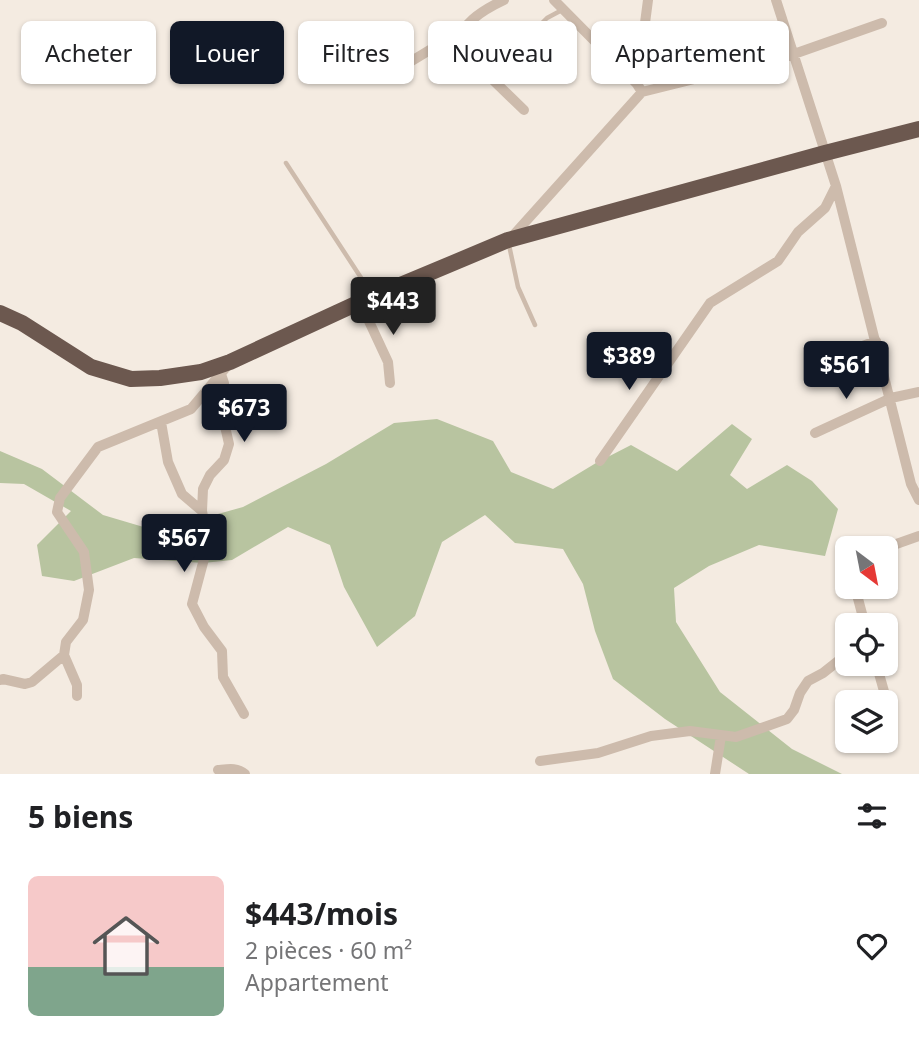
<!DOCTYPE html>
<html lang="fr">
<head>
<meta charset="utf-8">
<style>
  :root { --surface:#fff; --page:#f2f2f2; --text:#202124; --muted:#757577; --accent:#111827 }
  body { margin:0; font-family:"Noto Sans",sans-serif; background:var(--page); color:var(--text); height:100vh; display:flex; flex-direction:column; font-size:26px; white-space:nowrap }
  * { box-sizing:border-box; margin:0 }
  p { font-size:23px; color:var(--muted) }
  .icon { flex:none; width:38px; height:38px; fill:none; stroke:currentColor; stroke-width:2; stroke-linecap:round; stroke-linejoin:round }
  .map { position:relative; height:774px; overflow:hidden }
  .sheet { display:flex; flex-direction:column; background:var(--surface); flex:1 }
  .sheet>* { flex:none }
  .top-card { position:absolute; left:21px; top:21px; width:878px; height:63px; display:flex; gap:14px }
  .needle { width:46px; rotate:148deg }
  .fabs { position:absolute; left:835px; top:536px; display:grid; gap:14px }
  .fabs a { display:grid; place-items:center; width:63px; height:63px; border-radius:10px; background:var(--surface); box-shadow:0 2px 5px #0004; font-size:35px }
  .price { position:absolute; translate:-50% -60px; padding:0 16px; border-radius:7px; background:var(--accent); color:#fff; font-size:23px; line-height:46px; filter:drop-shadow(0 2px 4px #0008) }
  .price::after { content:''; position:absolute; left:50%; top:42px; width:21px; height:16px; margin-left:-10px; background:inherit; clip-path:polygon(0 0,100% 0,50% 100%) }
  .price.selected { background:#222; color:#fff }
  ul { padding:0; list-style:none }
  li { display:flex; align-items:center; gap:21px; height:175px; padding:0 28px }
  li span { display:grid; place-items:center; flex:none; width:196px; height:140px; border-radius:10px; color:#555 }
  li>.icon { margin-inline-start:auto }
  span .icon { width:84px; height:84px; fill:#fffc; stroke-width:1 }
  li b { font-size:30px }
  h2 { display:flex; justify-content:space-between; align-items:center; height:84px; padding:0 28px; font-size:30px }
  .tag { padding:0 24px; border-radius:10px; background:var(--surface); box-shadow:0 2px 5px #0004; font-size:24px; line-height:63px }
  .tag.selected { background:var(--accent); color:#fff }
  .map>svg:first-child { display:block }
</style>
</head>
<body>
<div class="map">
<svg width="919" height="774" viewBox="0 0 919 774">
  <rect width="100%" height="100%" fill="#f4ebe1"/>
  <path fill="#b8c4a0" d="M437 419 493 441 511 472 553 489 596 463 631 445 677 471 732 424 752 439 730 475 747 489 787 465 812 481 838 509 825 556 759 545 709 566 674 588 676 622 720 692 792 749 842 774H749L665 719 613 679 595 631 583 584 563 549 515 543 485 515 442 542 415 616 377 647 344 587 330 545 288 527 232 560 203 563 134 558 74 581 42 576 37 545 71 511 24 484 0 483V451L42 469 103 515 157 531 243 507 326 464 394 423Z"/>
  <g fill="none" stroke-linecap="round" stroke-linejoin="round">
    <path stroke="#cdbbac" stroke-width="4.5" d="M515 50 547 18 562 10
      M286 163 371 293
      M509 245 518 287 535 325"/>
    <path stroke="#cdbbac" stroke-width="10" d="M504 0C487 8 452 27 461 49L524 110
      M776 0 836 186 911 484 919 500
      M405 65 461 31
      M637 84 648 0
      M642 92 794 54 882 23
      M510 239 642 92 637 84 554 0
      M360 302 388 362 390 383
      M818 371 826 360 876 341
      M161 422 168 462 182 494 202 511 208 544 192 604 204 627 222 651 223 677 244 714
      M815 433 891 398 919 392
      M600 461 710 303 778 261 798 232 825 208 836 186
      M202 511 203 489 210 475 224 460 229 444 222 413 224 383 221 374
      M885 548 919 536
      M857 586 856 591 865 625
      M876 663 893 723
      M0 680 3 679 25 684 32 682 64 655
      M77 696V685L64 655 66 642 83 620 89 590 84 552 57 512 60 498 98 447 191 409 228 365
      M540 761 598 753 651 736 690 731 736 737 787 719 794 710 800 693 808 681 823 673 847 654
      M218 770C228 769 237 767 245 774
      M715 774 721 736"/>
    <path stroke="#6c584f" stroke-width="16" d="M0 313 22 323 91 367 131 379 160 378 201 372 230 362 360 302 508 240 825 153 919 129"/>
  </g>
</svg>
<div class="fabs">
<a><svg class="needle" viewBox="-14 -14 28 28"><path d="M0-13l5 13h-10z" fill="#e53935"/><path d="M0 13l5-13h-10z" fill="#757577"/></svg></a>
<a><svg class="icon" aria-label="locate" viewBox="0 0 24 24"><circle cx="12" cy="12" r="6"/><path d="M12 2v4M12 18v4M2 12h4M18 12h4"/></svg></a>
<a><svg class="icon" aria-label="layers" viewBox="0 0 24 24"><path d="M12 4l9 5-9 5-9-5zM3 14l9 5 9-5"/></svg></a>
</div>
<b class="price selected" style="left:393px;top:337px">$443</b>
<b class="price" style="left:629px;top:392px">$389</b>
<b class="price" style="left:846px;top:401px">$561</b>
<b class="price" style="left:244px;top:444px">$673</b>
<b class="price" style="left:184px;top:574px">$567</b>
<div class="top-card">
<a class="tag">Acheter</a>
<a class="tag selected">Louer</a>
<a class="tag">Filtres</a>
<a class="tag">Nouveau</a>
<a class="tag">Appartement</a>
</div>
</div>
<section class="sheet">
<h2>5 biens<svg class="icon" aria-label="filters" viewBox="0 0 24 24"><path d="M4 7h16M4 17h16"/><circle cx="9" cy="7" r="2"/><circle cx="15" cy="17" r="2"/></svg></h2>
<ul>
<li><span style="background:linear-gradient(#f6c9c9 65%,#7fa58c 0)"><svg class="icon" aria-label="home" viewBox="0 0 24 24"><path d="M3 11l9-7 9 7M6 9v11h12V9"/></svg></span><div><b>$443/mois</b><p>2 pièces · 60 m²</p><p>Appartement</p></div><svg class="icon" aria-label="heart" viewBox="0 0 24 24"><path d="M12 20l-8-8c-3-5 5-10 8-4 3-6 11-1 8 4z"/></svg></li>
</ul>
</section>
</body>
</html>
